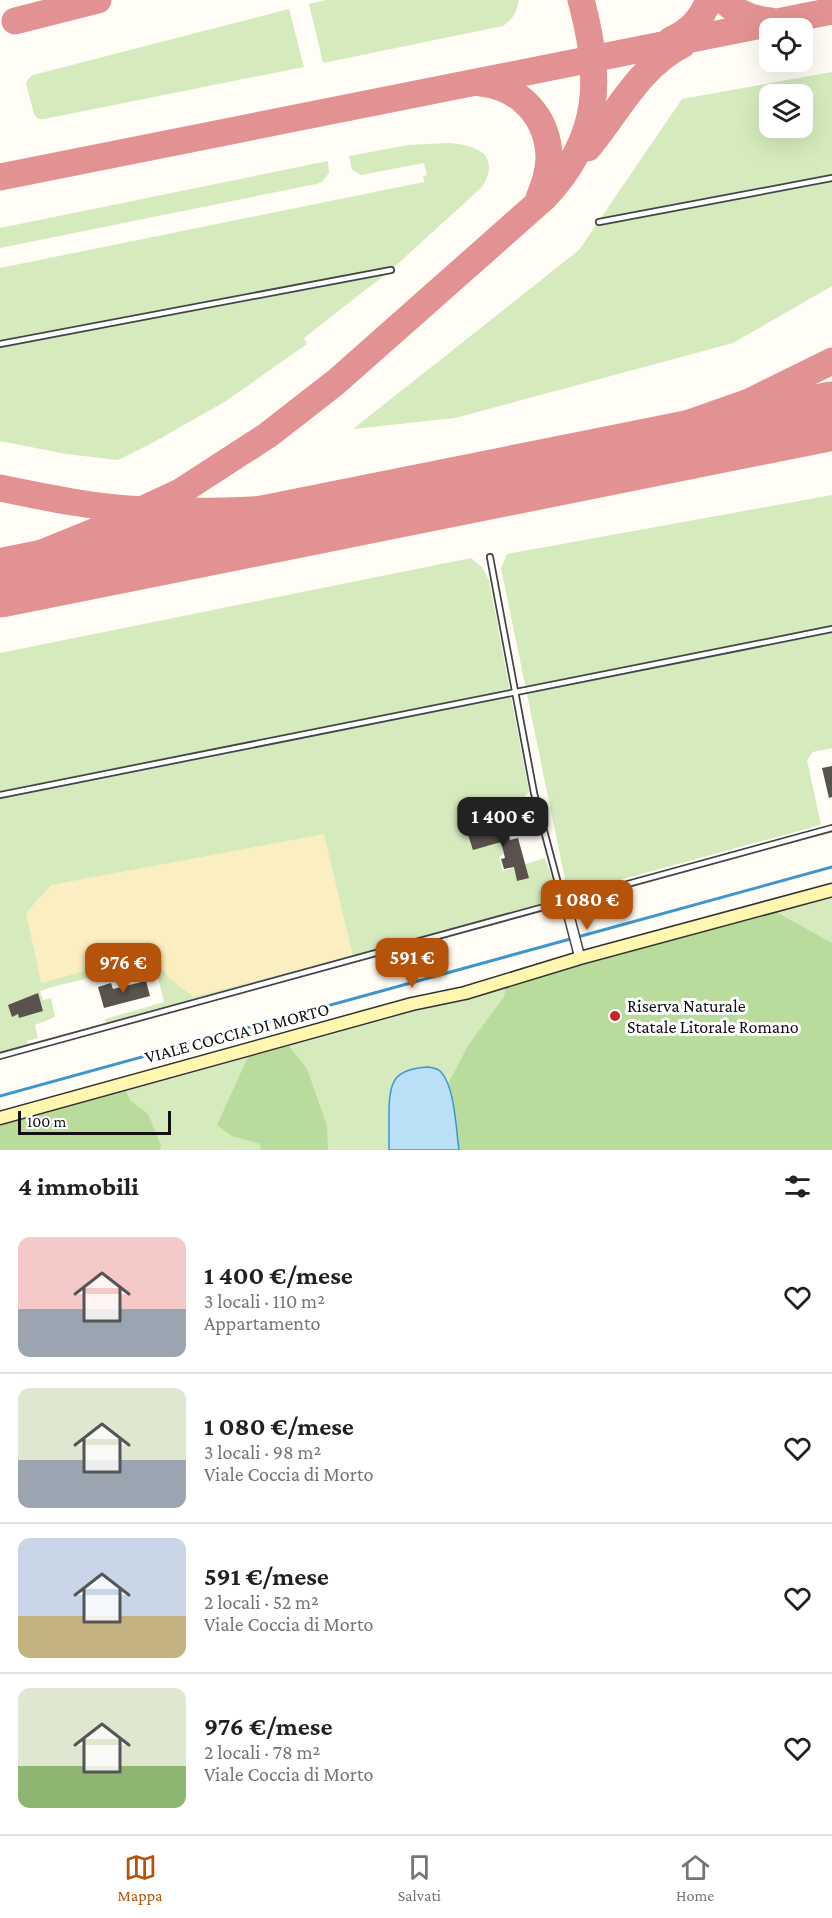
<!DOCTYPE html>
<html lang="it">
<head>
<meta charset="utf-8">
<style>
  :root { --surface:#fff; --page:#f2f2f2; --text:#202124; --muted:#757577; --line:#e0e0e0; --accent:#b45309 }
  body { margin:0; font-family:"Crimson Pro",serif; background:var(--page); color:var(--text); height:100vh; display:flex; flex-direction:column; font-size:22px; white-space:nowrap }
  * { box-sizing:border-box; margin:0 }
  p { font-size:20px; color:var(--muted) }
  .icon { flex:none; width:33px; height:33px; fill:none; stroke:currentColor; stroke-width:2; stroke-linecap:round; stroke-linejoin:round }
  .map { position:relative; height:1150px; overflow:hidden }
  .sheet { display:flex; flex-direction:column; background:var(--surface); flex:1 }
  .sheet>* { flex:none }
  .fabs { position:absolute; left:759px; top:18px; display:grid; gap:12px }
  .fabs a { display:grid; place-items:center; width:54px; height:54px; border-radius:12px; background:var(--surface); box-shadow:0 6px 24px #0002; font-size:30px }
  .scale { position:absolute; left:18px; bottom:15px; width:153px; box-sizing:border-box; padding-left:6px; border:3px solid #111; border-top:0; font-size:16px; line-height:21px; white-space:nowrap; color:#111; -webkit-text-stroke:4px #fff; paint-order:stroke }
  .price { position:absolute; translate:-50% -51px; padding:0 14px; border-radius:12px; background:var(--accent); color:#fff; font-size:20px; line-height:39px; filter:drop-shadow(0 2px 3px #0008) }
  .price::after { content:''; position:absolute; left:50%; top:36px; width:18px; height:14px; margin-left:-9px; background:inherit; clip-path:polygon(0 0,100% 0,50% 100%) }
  .price.active { background:#222; color:#fff }
  ul { padding:0; list-style:none }
  li { display:flex; align-items:center; gap:18px; height:150px; padding:0 18px }
  li+li { border-top:2px solid var(--line) }
  li span { display:grid; place-items:center; flex:none; width:168px; height:120px; border-radius:12px; color:#555 }
  li>.icon { margin-inline-start:auto }
  span .icon { width:72px; height:72px; fill:#fffc; stroke-width:1 }
  li b { font-size:26px }
  h2 { display:flex; justify-content:space-between; align-items:center; height:72px; padding:0 18px; font-size:26px }
  .menu { display:flex; justify-content:space-around; align-items:center; height:84px; border-top:2px solid var(--line); background:var(--surface); font-size:16px; color:var(--muted) }
  .menu a { display:grid; justify-items:center; gap:3px }
  .menu .active { color:var(--accent) }
  .map>svg:first-child { display:block }
</style>
</head>
<body>
<div class="map">
<svg width="832" height="1150" viewBox="0 0 832 1150">
  <rect width="100%" height="100%" fill="#fffdf5"/>
  <path fill="#d5ebbd" fill-rule="evenodd" d="M326 0H519C517 11 513 20 503 26L323 63 309 4Z
    M289 9 304 67 44 119H38L34 114 26 83 28 79 33 75Z
    M832 72V286L733 343 455 418 353 429 579 250 682 99ZM770 94H802V128H770Z
    M448 143C476 145 502 154 482 187L391 270 304 338 307 344 226 401 154 442 118 460 66 454 0 441V268L424 182 423 176 427 175 424 163 361 175 352 170 349 156 408 145Z
    M328 161 329 173 322 182 316 184 0 248V228Z
    M832 495V748L813 752 807 760 821 825 568 894 501 568 507 554Z
    M471 558 482 567 489 580 529 792 523 798 468 812 467 833 472 847 500 839 504 854 499 857 503 871 545 858C550 874 559 887 548 902L107 1024 105 1019 164 1002 154 962 52 987 40 991 43 1000 51 998 55 1017 35 1025 38 1038 27 1041 28 1045 0 1053V653Z
    M832 896V1150H0V1126Z"/>
  <path fill="#b9dc9c" d="M776 912 832 943V1150H459L448 1084 469 1044 504 997 506 986Z
    M289 1046 307 1069 327 1125 328 1150H261L260 1144 232 1136 217 1125 248 1057Z
    M126 1091 130 1100 148 1114 161 1146 160 1150H0V1126Z"/>
  <path fill="#fbeec1" d="M324 834 353 956 193 997 168 977 155 957 148 954 41 983 26 913 51 885Z"/>
  <path fill="#b9e0f7" stroke="#3f96cf" stroke-width="1.5" d="M428 1067C433 1068 438 1068 441 1072 455 1087 456 1130 459 1150H389C389 1137 389 1125 389 1112 389 1080 395 1069 428 1067Z"/>
  <g fill="none" stroke-linecap="round" stroke-linejoin="round">
    <path stroke="#3f96cf" stroke-width="3" d="M0 1096 832 867"/>
    <path stroke="#e29292" stroke-width="27" d="M724 0C736 13 752 19 770 21
      M15 21 98 0
      M671 40C690 31 701 20 709 0
      M481 83C520 87 548 117 549 157 549 172 544 185 539 198
      M588 148C617 113 640 66 682 45
      M0 177 832 11
      M556 470 749 402 832 361
      M0 488C48 498 96 508 145 510 241 515 337 504 432 495
      M0 568 32 557 96 531 180 492 268 435 336 382 544 198C602 137 602 77 581 0"/>
    <path stroke="#e29292" stroke-width="69" d="M0 583 832 416"/>
  </g>
  <path fill="#5a524d" d="M832 766V797L829 798 822 768Z
    M504 818 510 840 518 838 529 878 517 881 514 867 504 869 501 859 505 858 501 842 473 850 468 835 499 826 497 820Z
    M146 981 150 996 104 1008 98 987 111 983 113 989Z
    M38 993 43 1011 19 1018 18 1014 12 1017 8 1005Z"/>
  <g fill="none" stroke-linecap="round" stroke-linejoin="round">
    <g stroke="#444" stroke-width="8">
      <path id="lane" d="M599 222 832 178
        M0 344 391 270
        M490 557 534 793 559 887 568 912
        M0 795 832 629
        M0 1056 832 828"/>
    </g>
    <g stroke="#444" stroke-width="12">
      <path id="street" d="M568 912 580 958"/>
    </g>
    <g stroke="#333" stroke-width="15">
      <path id="secondary" d="M0 1118 412 1004 465 993 580 958 832 890"/>
    </g>
    <use href="#lane" stroke="#fff" stroke-width="4.5"/>
    <use href="#street" stroke="#fff" stroke-width="9"/>
    <use href="#secondary" stroke="#fff6b0" stroke-width="12"/>
  </g>
  <circle fill="#c4262e" stroke="#fff" stroke-width="2" cx="615" cy="1016" r="6"/>
  <g text-anchor="middle" dominant-baseline="central" stroke-width="6" stroke-linejoin="round" paint-order="stroke">
    <g font-size="18" fill="#111" stroke="#fff" text-anchor="start">
      <text x="627" y="1006">Riserva Naturale<tspan x="627" dy="21">Statale Litorale Romano</tspan></text>
    </g>
    <g font-size="18" fill="#111" stroke="#fff">
      <text transform="translate(237 1033) rotate(-15)">VIALE COCCIA DI MORTO</text>
    </g>
  </g>
</svg>
<div class="fabs">
<a><svg class="icon" aria-label="locate" viewBox="0 0 24 24"><circle cx="12" cy="12" r="6"/><path d="M12 2v4M12 18v4M2 12h4M18 12h4"/></svg></a>
<a><svg class="icon" aria-label="layers" viewBox="0 0 24 24"><path d="M12 4l9 5-9 5-9-5zM3 14l9 5 9-5"/></svg></a>
</div>
<div class="scale">100 m</div>
<b class="price active" style="left:503px;top:848px">1 400 €</b>
<b class="price" style="left:587px;top:931px">1 080 €</b>
<b class="price" style="left:412px;top:989px">591 €</b>
<b class="price" style="left:123px;top:994px">976 €</b>
</div>
<section class="sheet">
<h2>4 immobili<svg class="icon" aria-label="filters" viewBox="0 0 24 24"><path d="M4 7h16M4 17h16"/><circle cx="9" cy="7" r="2"/><circle cx="15" cy="17" r="2"/></svg></h2>
<ul>
<li><span style="background:linear-gradient(#f6c9c9 60%,#9aa5b1 0)"><svg class="icon" aria-label="home" viewBox="0 0 24 24"><path d="M3 11l9-7 9 7M6 9v11h12V9"/></svg></span><div><b>1 400 €/mese</b><p>3 locali · 110 m²</p><p>Appartamento</p></div><svg class="icon" aria-label="heart" viewBox="0 0 24 24"><path d="M12 20l-8-8c-3-5 5-10 8-4 3-6 11-1 8 4z"/></svg></li>
<li><span style="background:linear-gradient(#dfe7d0 60%,#9aa5b1 0)"><svg class="icon" aria-label="home" viewBox="0 0 24 24"><path d="M3 11l9-7 9 7M6 9v11h12V9"/></svg></span><div><b>1 080 €/mese</b><p>3 locali · 98 m²</p><p>Viale Coccia di Morto</p></div><svg class="icon" aria-label="heart" viewBox="0 0 24 24"><path d="M12 20l-8-8c-3-5 5-10 8-4 3-6 11-1 8 4z"/></svg></li>
<li><span style="background:linear-gradient(#c9d6e8 65%,#c2b280 0)"><svg class="icon" aria-label="home" viewBox="0 0 24 24"><path d="M3 11l9-7 9 7M6 9v11h12V9"/></svg></span><div><b>591 €/mese</b><p>2 locali · 52 m²</p><p>Viale Coccia di Morto</p></div><svg class="icon" aria-label="heart" viewBox="0 0 24 24"><path d="M12 20l-8-8c-3-5 5-10 8-4 3-6 11-1 8 4z"/></svg></li>
<li><span style="background:linear-gradient(#dfe7d0 65%,#8fb573 0)"><svg class="icon" aria-label="home" viewBox="0 0 24 24"><path d="M3 11l9-7 9 7M6 9v11h12V9"/></svg></span><div><b>976 €/mese</b><p>2 locali · 78 m²</p><p>Viale Coccia di Morto</p></div><svg class="icon" aria-label="heart" viewBox="0 0 24 24"><path d="M12 20l-8-8c-3-5 5-10 8-4 3-6 11-1 8 4z"/></svg></li>
</ul>
</section>
<nav class="menu">
<a class="active"><svg class="icon" aria-label="map" viewBox="0 0 24 24"><path d="M3 6l6-2 6 2 6-2v14l-6 2-6-2-6 2zM9 4v14M15 6v14"/></svg>Mappa</a>
<a><svg class="icon" aria-label="saved" viewBox="0 0 24 24"><path d="M7 4h10v16l-5-4-5 4z"/></svg>Salvati</a>
<a><svg class="icon" aria-label="home" viewBox="0 0 24 24"><path d="M3 11l9-7 9 7M6 9v11h12V9"/></svg>Home</a>
</nav>
</body>
</html>
